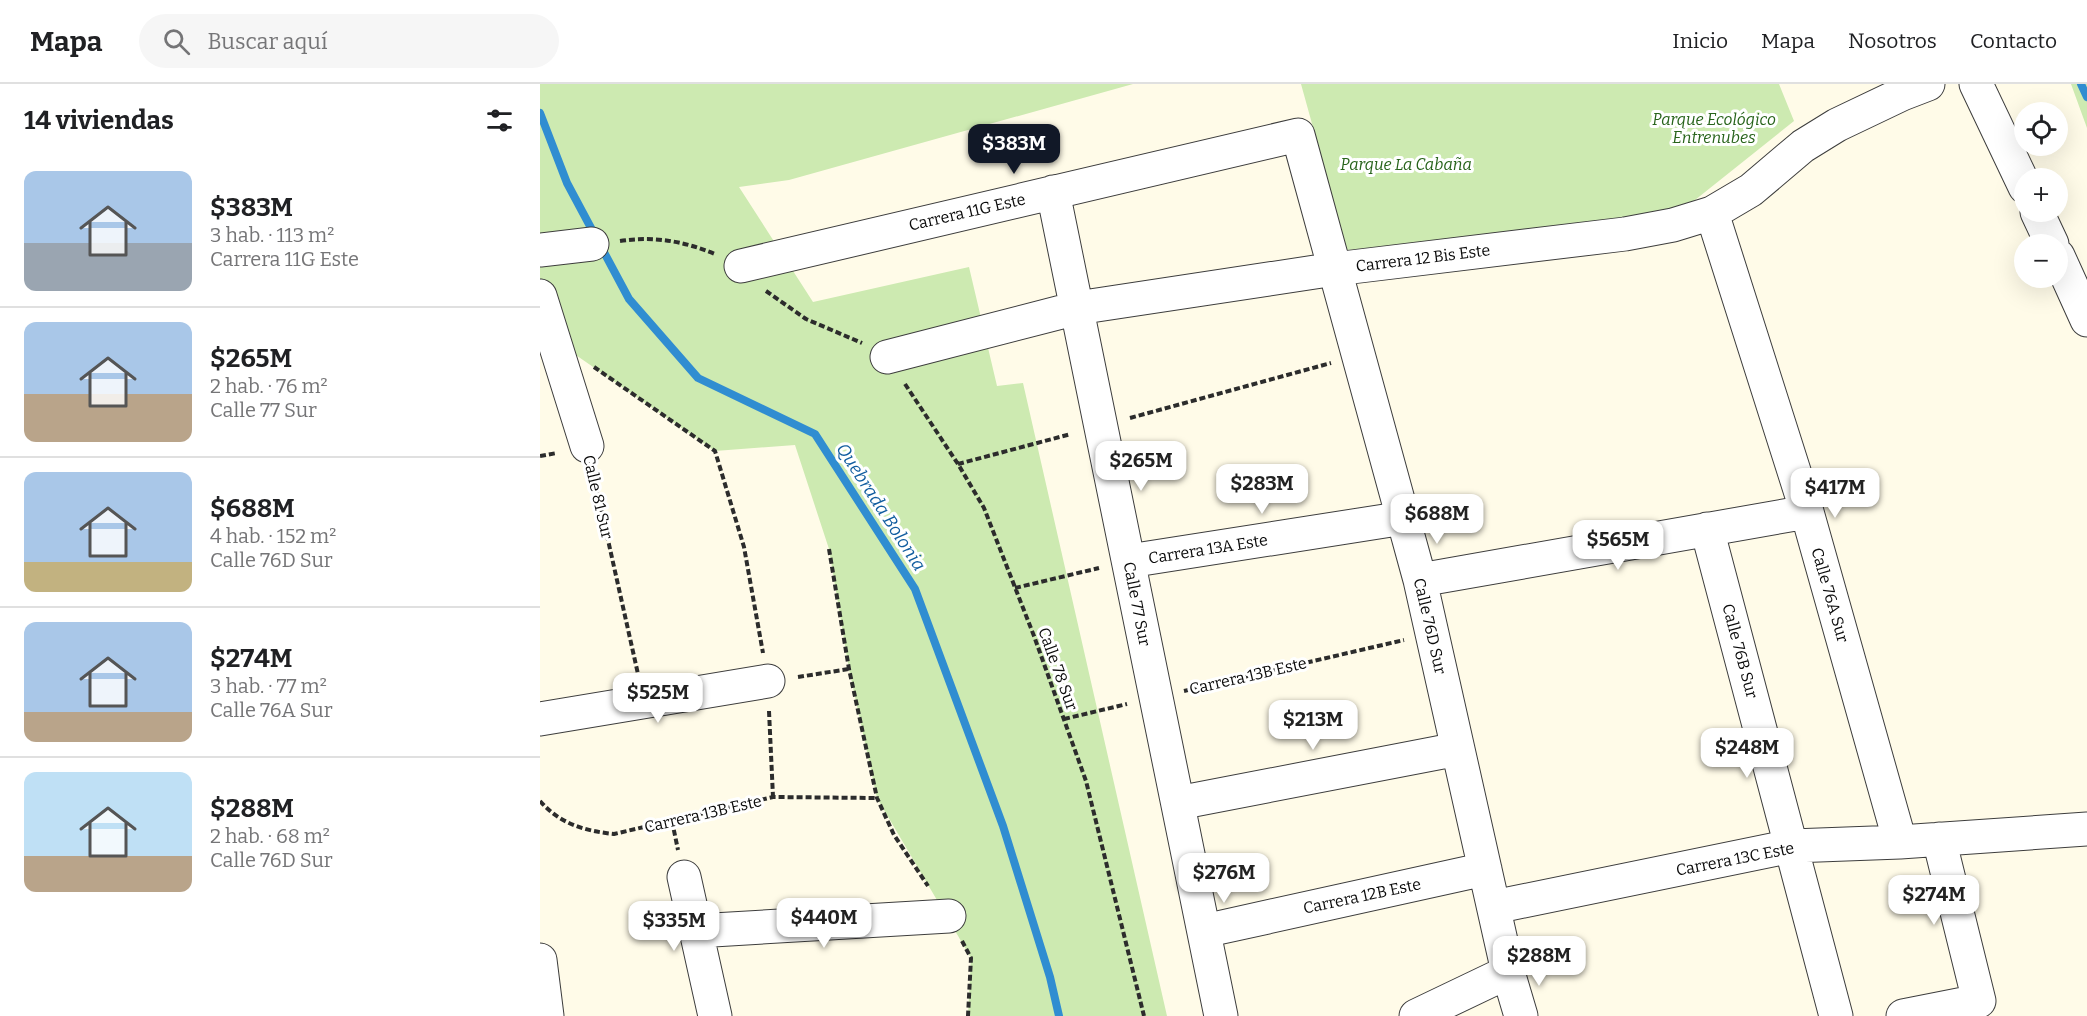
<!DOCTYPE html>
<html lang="es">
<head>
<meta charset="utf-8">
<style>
  :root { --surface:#fff; --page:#f6f6f6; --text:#202124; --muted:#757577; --line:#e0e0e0; --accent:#111827 }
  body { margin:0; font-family:Bitter,serif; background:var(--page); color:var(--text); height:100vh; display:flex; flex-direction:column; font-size:22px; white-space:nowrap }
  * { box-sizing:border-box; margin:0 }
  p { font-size:20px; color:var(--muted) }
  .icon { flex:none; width:33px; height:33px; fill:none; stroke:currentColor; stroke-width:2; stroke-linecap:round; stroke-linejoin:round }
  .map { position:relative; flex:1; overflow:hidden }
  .panel { display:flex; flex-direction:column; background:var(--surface); width:540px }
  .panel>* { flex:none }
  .controls { position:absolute; left:1474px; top:18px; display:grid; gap:12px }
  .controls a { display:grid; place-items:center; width:54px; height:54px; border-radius:50%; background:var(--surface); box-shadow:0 6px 24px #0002; font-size:30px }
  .price { position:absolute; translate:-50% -51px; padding:0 14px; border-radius:12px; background:#fff; color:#222; font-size:20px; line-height:39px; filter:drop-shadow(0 2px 3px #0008) }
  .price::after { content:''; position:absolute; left:50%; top:36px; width:18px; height:14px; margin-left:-9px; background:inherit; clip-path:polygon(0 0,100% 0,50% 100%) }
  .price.active { background:var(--accent); color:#fff }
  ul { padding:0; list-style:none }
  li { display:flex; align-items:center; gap:18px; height:150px; padding:0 24px }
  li+li { border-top:2px solid var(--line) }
  li span { display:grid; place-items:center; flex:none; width:168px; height:120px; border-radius:12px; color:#555 }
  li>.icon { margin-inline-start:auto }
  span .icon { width:72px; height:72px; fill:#fffc; stroke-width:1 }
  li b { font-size:26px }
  h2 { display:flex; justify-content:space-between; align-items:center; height:72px; padding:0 24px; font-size:26px }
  header { display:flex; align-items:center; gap:36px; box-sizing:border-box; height:84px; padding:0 30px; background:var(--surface); border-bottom:2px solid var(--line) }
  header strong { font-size:28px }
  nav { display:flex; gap:33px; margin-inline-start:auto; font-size:21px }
  .search { width:420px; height:54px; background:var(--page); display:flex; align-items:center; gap:15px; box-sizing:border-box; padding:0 21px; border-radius:33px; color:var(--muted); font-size:22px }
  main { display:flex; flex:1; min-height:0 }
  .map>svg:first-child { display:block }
</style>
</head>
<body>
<header>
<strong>Mapa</strong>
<div class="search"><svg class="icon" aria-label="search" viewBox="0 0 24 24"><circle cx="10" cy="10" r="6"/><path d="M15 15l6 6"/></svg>Buscar aquí</div>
<nav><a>Inicio</a><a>Mapa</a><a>Nosotros</a><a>Contacto</a></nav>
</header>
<main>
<section class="panel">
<h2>14 viviendas<svg class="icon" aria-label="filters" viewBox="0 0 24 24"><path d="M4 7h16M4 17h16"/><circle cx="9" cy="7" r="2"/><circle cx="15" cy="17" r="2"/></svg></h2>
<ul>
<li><span style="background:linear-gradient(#a9c7e8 60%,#9aa5b1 0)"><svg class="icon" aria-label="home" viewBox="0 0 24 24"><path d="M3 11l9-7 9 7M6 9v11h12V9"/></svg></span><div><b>$383M</b><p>3 hab. · 113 m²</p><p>Carrera 11G Este</p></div></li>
<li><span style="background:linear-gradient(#a9c7e8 60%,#b9a48a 0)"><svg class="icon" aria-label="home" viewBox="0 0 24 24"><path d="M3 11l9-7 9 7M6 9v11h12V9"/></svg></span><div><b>$265M</b><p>2 hab. · 76 m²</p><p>Calle 77 Sur</p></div></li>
<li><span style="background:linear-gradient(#a9c7e8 75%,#c2b280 0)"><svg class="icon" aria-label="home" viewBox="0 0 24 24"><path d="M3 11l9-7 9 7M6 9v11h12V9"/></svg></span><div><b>$688M</b><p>4 hab. · 152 m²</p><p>Calle 76D Sur</p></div></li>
<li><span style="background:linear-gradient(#a9c7e8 75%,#b9a48a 0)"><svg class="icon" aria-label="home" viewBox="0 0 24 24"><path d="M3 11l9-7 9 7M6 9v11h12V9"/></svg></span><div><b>$274M</b><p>3 hab. · 77 m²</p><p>Calle 76A Sur</p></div></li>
<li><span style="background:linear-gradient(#bfe0f5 70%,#b9a48a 0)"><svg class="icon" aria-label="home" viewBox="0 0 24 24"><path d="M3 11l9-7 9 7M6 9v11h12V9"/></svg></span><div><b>$288M</b><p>2 hab. · 68 m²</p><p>Calle 76D Sur</p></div></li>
</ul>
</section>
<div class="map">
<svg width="1547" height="932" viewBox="0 0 1547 932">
  <rect width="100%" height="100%" fill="#fffbe8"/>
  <path fill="#cdeab1" d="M0 0H593L249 96 199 103 273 218 429 183 457 302 483 299 627 932H428L431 874 337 714 309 585 289 465 255 361 175 367 14 256 0 211Z
    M761 0H1239L1254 37 1145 124 1030 145 807 166Z
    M1531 0H1547V44Z"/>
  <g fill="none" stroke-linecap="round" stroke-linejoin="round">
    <path stroke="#308dd1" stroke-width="8" d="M1541 0 1547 13
      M0 29 27 99 89 215 158 294 275 350 375 505 463 742 510 893 519 932"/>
    <g stroke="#3d3d3d" stroke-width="35">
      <path id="minor" d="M1436 0 1485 103
        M513 108 681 932
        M1497 128 1512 160
        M1172 129 1267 428 1360 758
        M0 166 52 160
        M1518 172 1547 236
        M201 182 758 51 880 496 968 888 981 932
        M0 212 47 362
        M347 273 537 224 795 185 1085 150 1133 141 1172 129 1211 106 1263 62 1297 41 1362 10 1388 0
        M1167 445 1296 932
        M589 477 864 434
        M880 496 1267 428
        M0 635 228 597
        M638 719 918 665
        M144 793 175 932
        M954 823 1252 762 1360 758 1547 745
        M156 847 409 832
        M664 847 945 785
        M0 876 7 932
        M876 932 968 888
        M1363 932 1439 917 1399 755"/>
    </g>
    <path stroke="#2c2c2c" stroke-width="4" stroke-dasharray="6 3" stroke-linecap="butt" d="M80 157C114 152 143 157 175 170
      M226 207 266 235 322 259
      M54 283 175 367 204 463 223 569
      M365 300 418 380 444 424 494 552 546 697 604 932
      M590 334 791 279
      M0 372 17 369
      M418 380 531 350
      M53 389 98 590
      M289 465 309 585 337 714 354 751 388 802
      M475 504 559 484
      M258 593 309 585
      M644 607 864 556
      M229 627 233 713
      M524 635 587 620
      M0 717C20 740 45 747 74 750L233 713 337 714
      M132 737 138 766
      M422 857 431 874 428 932"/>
    <use href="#minor" stroke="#fff" stroke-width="33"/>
  </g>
  <g text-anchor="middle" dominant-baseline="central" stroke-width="6" stroke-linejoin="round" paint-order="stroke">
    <g font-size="16" font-style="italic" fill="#27631a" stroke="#fff">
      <text x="1174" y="35">Parque Ecológico<tspan x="1174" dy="18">Entrenubes</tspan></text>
      <text x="866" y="80">Parque La Cabaña</text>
    </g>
    <g font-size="16" fill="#0a0a0a" stroke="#fff">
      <text transform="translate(427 128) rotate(-13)">Carrera 11G Este</text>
      <text transform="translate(883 174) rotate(-7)">Carrera 12 Bis Este</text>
      <text transform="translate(58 413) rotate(77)">Calle 81 Sur</text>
      <text transform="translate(668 465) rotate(-9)">Carrera 13A Este</text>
      <text transform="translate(1290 511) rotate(74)">Calle 76A Sur</text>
      <text transform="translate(597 520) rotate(79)">Calle 77 Sur</text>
      <text transform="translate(890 542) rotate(77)">Calle 76D Sur</text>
      <text transform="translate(1200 567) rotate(75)">Calle 76B Sur</text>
      <text transform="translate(518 585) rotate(70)">Calle 78 Sur</text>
      <text transform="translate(708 592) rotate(-13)">Carrera 13B Este</text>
      <text transform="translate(163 730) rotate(-13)">Carrera 13B Este</text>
      <text transform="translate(1195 775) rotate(-11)">Carrera 13C Este</text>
      <text transform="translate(822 812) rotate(-12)">Carrera 12B Este</text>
    </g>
    <g font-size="18" font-style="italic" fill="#115d9f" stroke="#fff">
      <text transform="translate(341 423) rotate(57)">Quebrada Bolonia</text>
    </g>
  </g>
</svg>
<div class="controls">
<a><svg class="icon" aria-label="locate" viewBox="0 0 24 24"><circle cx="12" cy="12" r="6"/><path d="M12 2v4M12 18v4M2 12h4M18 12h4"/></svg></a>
<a>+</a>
<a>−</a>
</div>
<b class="price active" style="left:474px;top:91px">$383M</b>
<b class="price" style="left:601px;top:408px">$265M</b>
<b class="price" style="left:722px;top:431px">$283M</b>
<b class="price" style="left:1295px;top:435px">$417M</b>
<b class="price" style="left:897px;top:461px">$688M</b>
<b class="price" style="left:1078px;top:487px">$565M</b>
<b class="price" style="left:118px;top:640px">$525M</b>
<b class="price" style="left:773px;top:667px">$213M</b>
<b class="price" style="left:1207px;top:695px">$248M</b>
<b class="price" style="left:684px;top:820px">$276M</b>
<b class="price" style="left:1394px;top:842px">$274M</b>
<b class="price" style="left:284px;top:865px">$440M</b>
<b class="price" style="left:134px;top:868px">$335M</b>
<b class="price" style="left:999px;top:903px">$288M</b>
</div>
</main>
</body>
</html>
